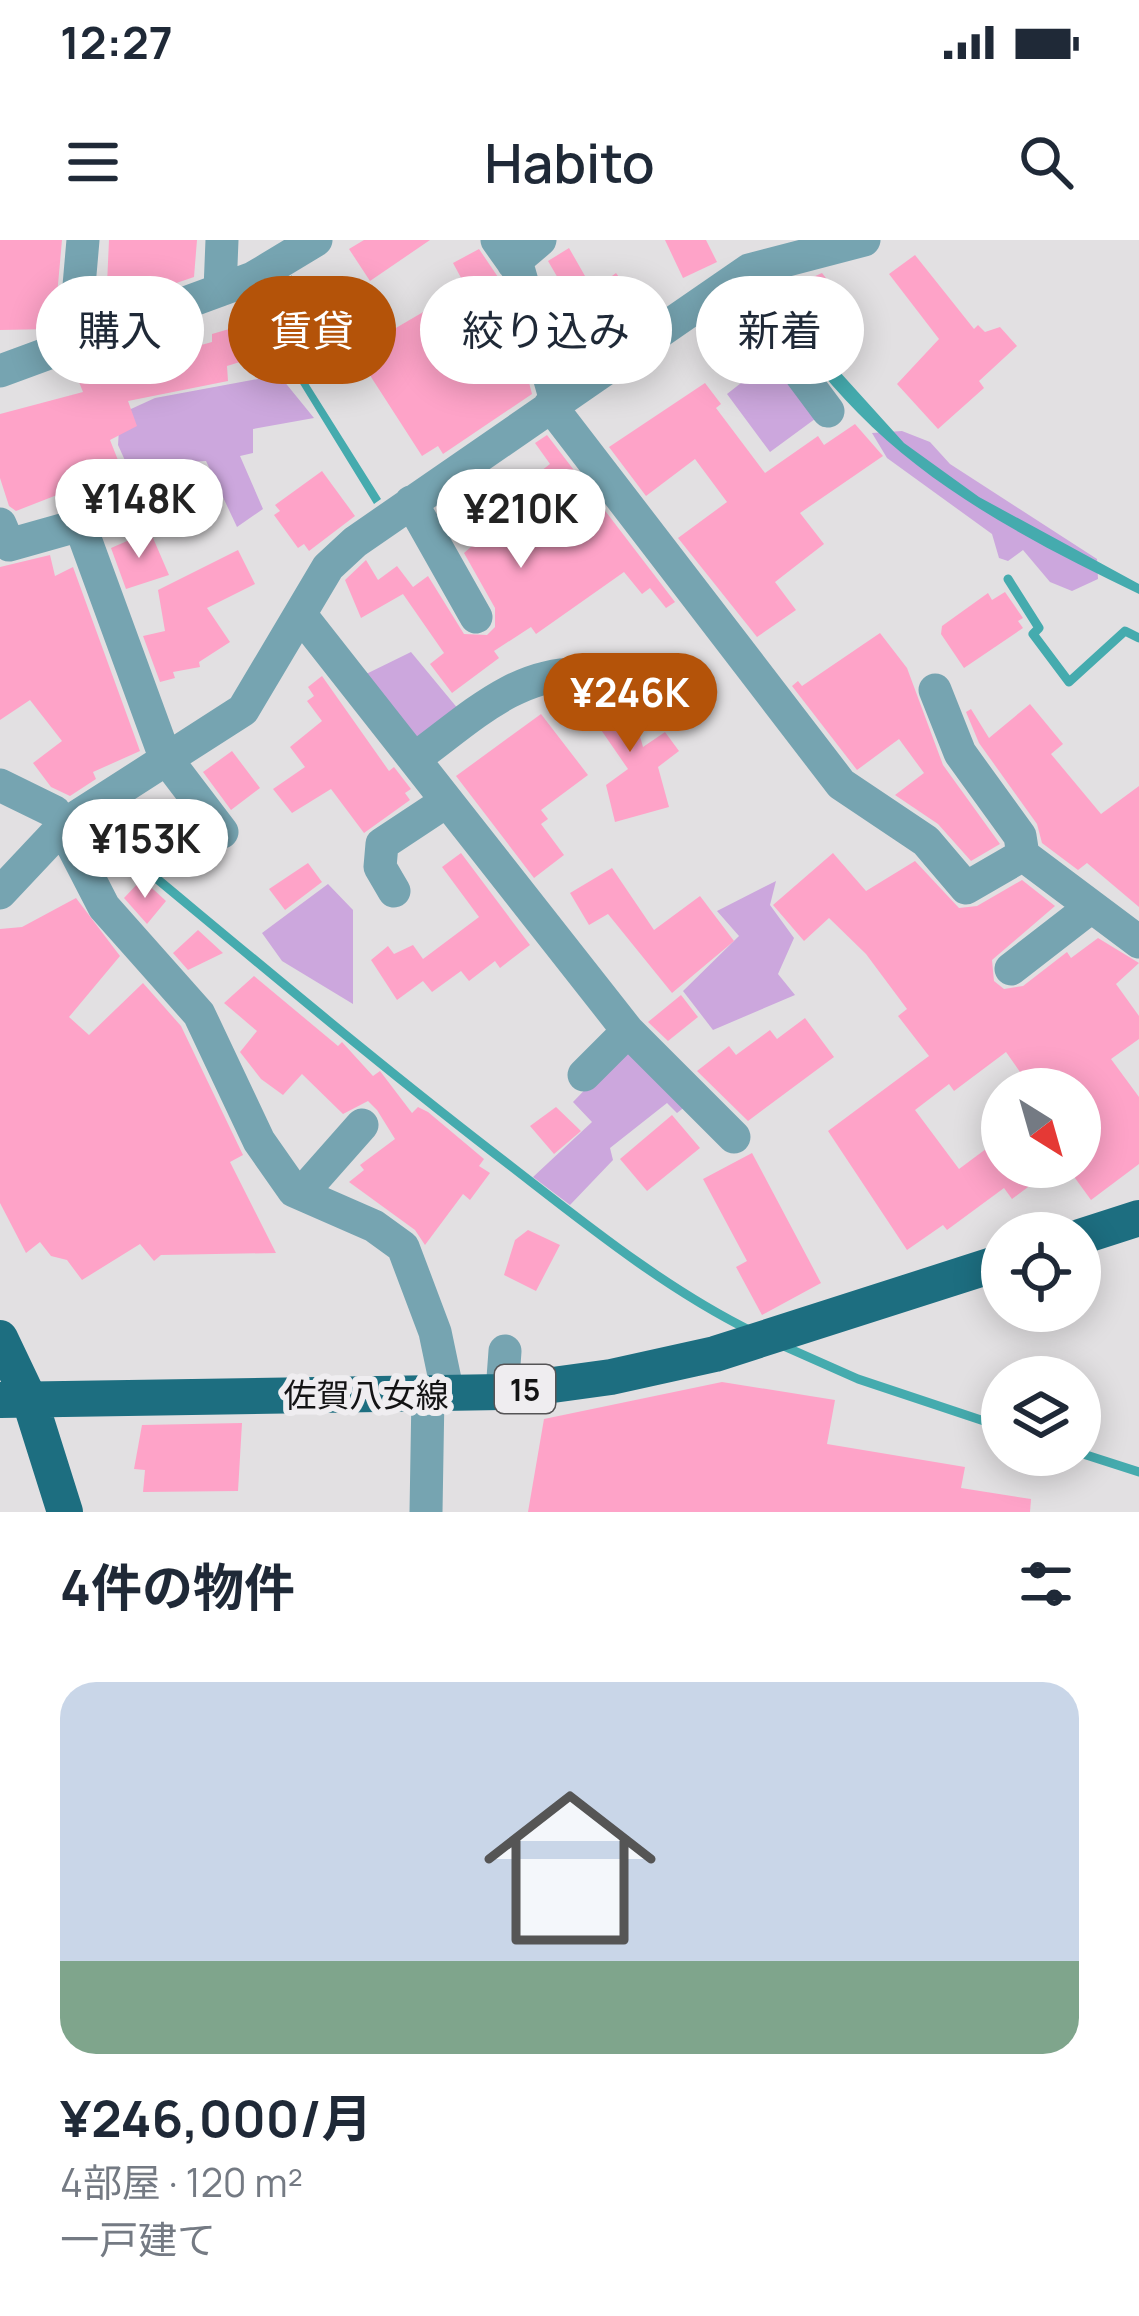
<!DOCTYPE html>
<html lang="ja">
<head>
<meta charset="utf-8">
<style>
  :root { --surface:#fff; --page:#f2f2f3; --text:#1f2937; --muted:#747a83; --line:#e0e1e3; --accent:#b45309 }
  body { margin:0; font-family:Manrope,"Noto Sans JP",sans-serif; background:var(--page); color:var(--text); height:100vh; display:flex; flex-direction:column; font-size:45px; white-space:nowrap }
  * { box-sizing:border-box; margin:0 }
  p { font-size:39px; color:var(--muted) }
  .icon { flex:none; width:66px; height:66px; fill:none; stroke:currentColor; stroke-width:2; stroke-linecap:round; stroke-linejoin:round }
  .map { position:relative; height:1272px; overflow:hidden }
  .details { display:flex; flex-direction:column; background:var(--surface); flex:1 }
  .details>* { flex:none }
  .top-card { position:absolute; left:36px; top:36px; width:1068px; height:108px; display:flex; gap:24px }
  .needle { width:78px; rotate:143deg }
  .fabs { position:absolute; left:981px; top:828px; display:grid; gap:24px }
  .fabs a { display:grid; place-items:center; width:120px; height:120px; border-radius:50%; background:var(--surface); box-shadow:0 6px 30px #0003; font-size:60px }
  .price { position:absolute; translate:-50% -102px; padding:0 27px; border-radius:42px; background:#fff; color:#222; font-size:39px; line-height:78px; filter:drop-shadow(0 3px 6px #0008) }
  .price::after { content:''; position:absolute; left:50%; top:72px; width:36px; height:27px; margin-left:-18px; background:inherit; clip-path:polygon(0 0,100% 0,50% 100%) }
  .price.on { background:var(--accent); color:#fff }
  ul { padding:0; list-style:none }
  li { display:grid; align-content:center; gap:24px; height:636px; padding:0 60px }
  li+li { border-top:3px solid var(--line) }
  li span { display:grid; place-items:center; height:372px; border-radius:36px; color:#555 }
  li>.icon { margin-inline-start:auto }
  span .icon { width:216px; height:216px; fill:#fffc; stroke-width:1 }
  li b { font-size:51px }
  h2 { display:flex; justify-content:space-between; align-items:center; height:144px; padding:0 60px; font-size:51px }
  .tag { padding:0 42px; border-radius:54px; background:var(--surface); box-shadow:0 6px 30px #0003; font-size:42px; line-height:108px }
  .tag.on { background:var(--accent); color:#fff }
  .status { display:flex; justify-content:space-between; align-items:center; height:84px; padding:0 60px; background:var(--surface); direction:ltr }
  .status svg { height:33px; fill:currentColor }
  header { display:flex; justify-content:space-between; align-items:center; height:156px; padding:0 60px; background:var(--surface); font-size:54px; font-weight:600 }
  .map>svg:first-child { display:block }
</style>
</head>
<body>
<div class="status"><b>12:27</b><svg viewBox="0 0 49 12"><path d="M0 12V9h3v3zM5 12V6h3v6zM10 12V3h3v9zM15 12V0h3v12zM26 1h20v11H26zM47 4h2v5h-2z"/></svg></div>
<header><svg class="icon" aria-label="menu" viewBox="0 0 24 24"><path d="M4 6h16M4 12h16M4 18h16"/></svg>Habito<svg class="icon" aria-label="search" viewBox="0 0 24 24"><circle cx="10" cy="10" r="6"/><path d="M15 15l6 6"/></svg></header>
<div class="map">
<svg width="1139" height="1272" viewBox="0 0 1139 1272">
  <rect width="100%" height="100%" fill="#e2e0e2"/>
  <path fill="#cca7dd" d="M773 118 819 176 770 212 727 154Z
    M279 135 314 178 253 189V213L240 216 263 269 237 287 206 221 188 222 202 261 151 278 118 205 120 174 155 158Z
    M902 191 930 202 950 224 1097 319 1098 339 1072 351 1050 342 1023 310 1008 321 999 318 992 294 887 218 872 193Z
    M411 412 459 470 419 504 360 437Z
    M776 641 770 665 794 698 778 734 795 755 713 790 683 751 739 696 717 671Z
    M328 644 353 670V764L282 721 262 693Z
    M627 806 686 866 677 873 667 863 610 908 613 920 570 965 533 937 592 882 573 862Z"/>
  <path fill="#45abae" d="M292 35 289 59 297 81 286 108 381 259 374 264 275 103 287 83 282 47Z
    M763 47 904 203 979 257 1139 344V354C1040 306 936 253 858 173 821 135 789 93 756 52Z"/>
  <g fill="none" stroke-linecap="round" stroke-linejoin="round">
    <path stroke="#45abae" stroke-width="9" d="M1008 339 1039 388 1033 394 1069 442 1125 391 1139 398
      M87 581C228 697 367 816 512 927 588 986 666 1049 753 1092
      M779 1104 858 1139 1002 1187
      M1080 1213 1139 1232"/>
  </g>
  <path fill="#fea3c8" d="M0 0H62L54 89 0 90Z
    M109 0H197L194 37 106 67Z
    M364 0H430L370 41 349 9Z
    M665 0H706L717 22 683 38Z
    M569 8 593 50 616 33 644 70 587 112 574 94 562 103 554 78 573 64 548 21Z
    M479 9 500 40 512 82 476 101 503 142 525 127 532 154 443 214 438 206 422 216 353 109 339 118 335 113 321 125 296 91 364 49 389 92 466 47 453 23Z
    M915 15 974 89 978 85 985 92 1000 87 1017 106 979 141 984 148 938 189 897 144 939 99 889 34Z
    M822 33 850 69 826 86 795 45Z
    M734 80 764 120 734 142 712 96Z
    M243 85 253 118 227 126 228 141 128 161 137 186 110 200 129 248 88 264 80 246 16 271 9 266 0 238V174L83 152 73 127 98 118 104 132 212 102V94Z
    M705 143 721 164 716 168 765 233 818 196 824 205 855 184 883 216 800 273 824 304 775 342 796 370 757 397 678 298 727 262 695 219 646 256 609 207Z
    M547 195 675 362 666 368 650 348 642 354 624 332 536 394 531 387 494 411 499 418 452 453 430 424 444 413 403 354 361 378 345 340 366 320 378 340 397 326 413 347 428 336 464 394 487 395 495 387V368L464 313 539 247 532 238 550 224 535 203Z
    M322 231 355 276 309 311 304 304 298 308 274 275 280 271 275 265Z
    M150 291 169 335 126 349 111 308Z
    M238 310 255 344 207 368 230 402 199 422 200 427 173 432 175 438 160 442 143 396 165 391 158 350Z
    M50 315 55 336 73 327 140 511 93 532 96 539 70 556 51 547 33 523 62 501 30 460 0 480V327Z
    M1005 352 1023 378 1018 381 1023 388 964 428 941 394 942 386 988 353 992 360Z
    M880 393 907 428 943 525 1000 604 971 621 938 584 895 555 924 533 899 499 857 530 792 446 798 441 802 446Z
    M322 436 389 531 394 527 411 549 405 553 410 560 364 593 331 549 292 573 273 549 305 527 290 507 322 481 307 461 314 456 308 447Z
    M609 439 635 479 643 507 665 492 679 511 658 527 669 567 615 582 606 545 628 529 577 455 592 452Z
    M1030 464 1063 504 1051 514 1101 574 1139 546V667L1087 623 1078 630 1042 603 1037 584 979 503 966 472 971 469 989 498Z
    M541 474 588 535 541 570 548 579 541 584 564 615 534 638 456 536Z
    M232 511 260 548 231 570 203 532Z
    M177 568 203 602 169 630 143 585Z
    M461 613 530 705 500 728 495 721 469 741 461 731 432 752 423 741 397 760 371 720 388 706 394 714 413 705 423 719 479 677 442 627Z
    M833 613 866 651 915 621 959 668 977 666 1022 640 1055 666 992 720 994 741 1004 749 1023 746 1067 712 1071 718 1098 698 1139 723 1116 744 1139 776V799L1111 819 1139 857V924L1091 960 1067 927H1080V849H1032L1006 812 954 851 949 844 915 870 959 929 1002 897V927H1055L1012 959 1004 948 947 990 943 985 907 1010 828 891 929 816 898 776 907 769 866 714 829 678 804 701 773 665Z
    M308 623 322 642 285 670 269 649Z
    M612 628 654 690 700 656 734 701 672 753 608 674 589 685 570 653Z
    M142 639 166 661 147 684 124 658Z
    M76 658 120 716 69 777 89 795 143 743 181 786 243 915 230 922 276 1013 161 1015 154 1021 140 1004 82 1040 67 1020 51 1016 40 1002 26 1013 0 963V689L22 687Z
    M198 690 223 713 188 730 173 713Z
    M254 736 338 806 342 802 373 836 380 831 412 873 418 867 428 872 484 919 479 926 490 933 470 960 463 954 425 1005 415 990 349 942 364 930 360 925 395 899 377 870 368 861 343 874 302 834 283 855 261 839 240 812 257 791 224 763Z
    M681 755 698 777 668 801 648 782Z
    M805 778 834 817 748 881 697 831 729 806 736 815 770 790 777 799Z
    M556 867 581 891 554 914 530 886Z
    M672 875 700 908 647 951 620 919Z
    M752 913 821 1043 762 1075 736 1027 747 1021 703 939Z
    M528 990 560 1005 536 1051 504 1035 515 1000Z
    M722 1142 835 1160 827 1204 965 1227 961 1248 1031 1259 1030 1272H528L544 1179Z
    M242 1183 238 1251 143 1252 145 1230 134 1229 142 1185Z"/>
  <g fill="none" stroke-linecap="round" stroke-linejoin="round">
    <path stroke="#76a4b1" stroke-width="33" d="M497 0 519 31 556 161
      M513 23 540 0
      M732 42 828 171
      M220 50 222 0
      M74 103 83 0
      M0 131 253 38 316 0
      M550 165 841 544 926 601 966 648 1023 615 1139 702
      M411 262 476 377
      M0 284 9 305 80 285 165 517 222 592
      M300 374 628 791 734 897
      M935 450 960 513 1020 596 1023 615
      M414 519C466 482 515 431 582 434
      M0 545 55 572 104 667 199 774 259 901 294 951 374 986 403 1007 435 1092 448 1154
      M394 651 380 627 382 604 447 561
      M0 653 64 585 243 470 328 327 355 302 749 30 864 0
      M1011 729 1091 667
      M584 835 628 791
      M301 954 362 885
      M502 1152 505 1111
      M426 1272 428 1154"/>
    <path stroke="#1d6e80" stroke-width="36" d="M1080 997 1139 978
      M0 1098 30 1161 65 1272
      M0 1160 502 1152 611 1137 715 1114 1002 1022"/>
  </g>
  <g text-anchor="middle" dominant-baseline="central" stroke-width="12" stroke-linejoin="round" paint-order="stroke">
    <rect fill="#efedf0" stroke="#555456" stroke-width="3" x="495" y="1125" width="60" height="48" rx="9"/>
    <g font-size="30" font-weight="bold" fill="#131314">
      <text x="525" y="1149">15</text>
    </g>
    <g font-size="33" fill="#131314" stroke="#efedf0">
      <text x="366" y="1154">佐賀八女線</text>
    </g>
  </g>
</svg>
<div class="fabs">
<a><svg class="needle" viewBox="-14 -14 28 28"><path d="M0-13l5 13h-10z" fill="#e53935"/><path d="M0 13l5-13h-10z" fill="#747a83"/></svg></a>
<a><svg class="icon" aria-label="locate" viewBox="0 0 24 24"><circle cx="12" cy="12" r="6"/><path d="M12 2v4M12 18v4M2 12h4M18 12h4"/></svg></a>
<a><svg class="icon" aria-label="layers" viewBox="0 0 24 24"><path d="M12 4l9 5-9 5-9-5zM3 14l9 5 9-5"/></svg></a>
</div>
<b class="price" style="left:139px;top:321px">¥148K</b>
<b class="price" style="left:521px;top:331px">¥210K</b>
<b class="price on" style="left:630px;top:515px">¥246K</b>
<b class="price" style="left:145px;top:661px">¥153K</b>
<div class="top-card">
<a class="tag">購入</a>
<a class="tag on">賃貸</a>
<a class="tag">絞り込み</a>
<a class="tag">新着</a>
</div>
</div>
<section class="details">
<h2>4件の物件<svg class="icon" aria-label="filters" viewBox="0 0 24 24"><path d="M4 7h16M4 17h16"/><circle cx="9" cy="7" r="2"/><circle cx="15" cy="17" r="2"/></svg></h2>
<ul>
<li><span style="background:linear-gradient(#c9d6e8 75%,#7fa58c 0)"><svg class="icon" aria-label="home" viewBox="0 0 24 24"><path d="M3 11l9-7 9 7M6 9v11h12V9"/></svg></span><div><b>¥246,000/月</b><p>4部屋 · 120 m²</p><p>一戸建て</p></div></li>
</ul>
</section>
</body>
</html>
